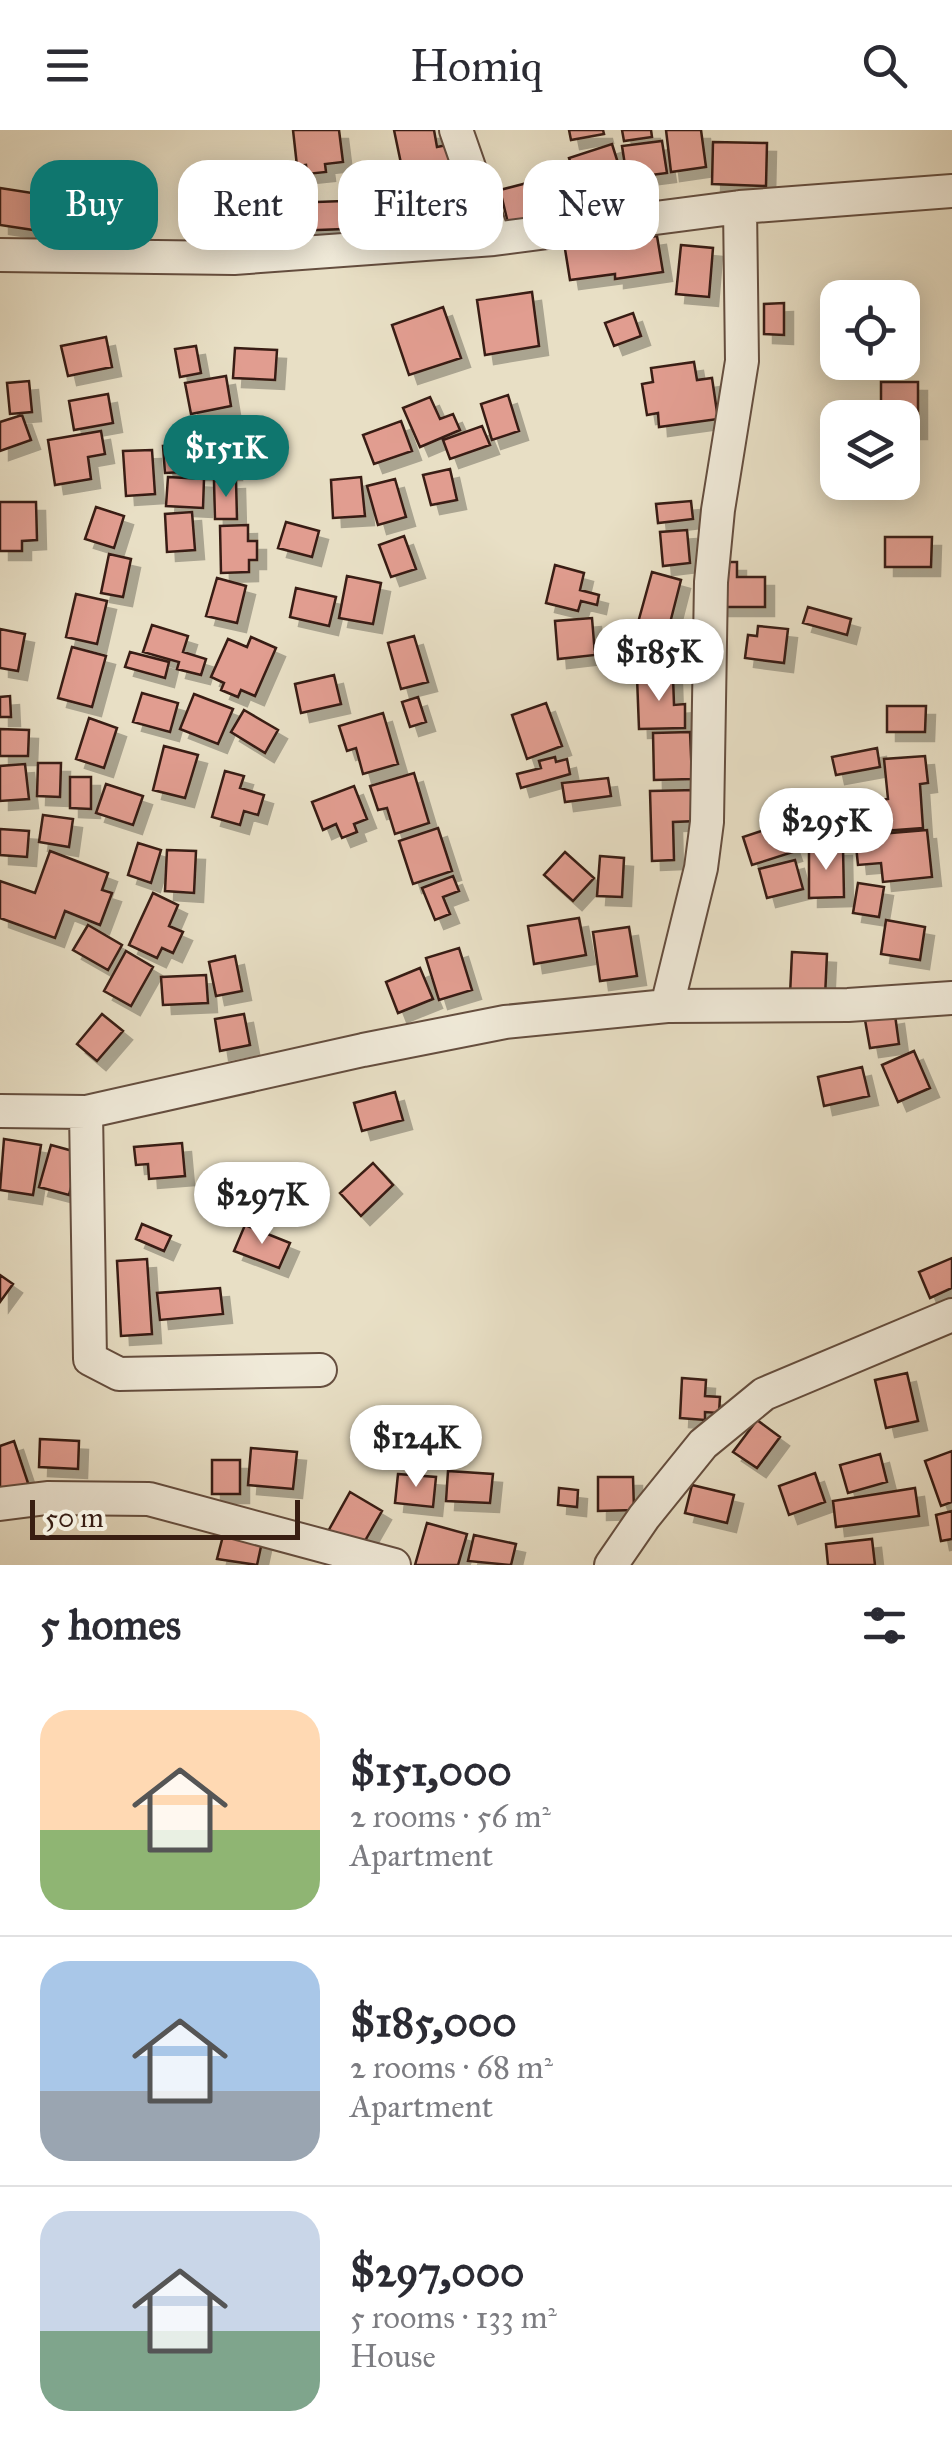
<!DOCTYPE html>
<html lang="en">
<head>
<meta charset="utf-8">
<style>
  :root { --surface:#fff; --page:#f7f7f7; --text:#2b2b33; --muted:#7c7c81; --line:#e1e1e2; --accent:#0f766e }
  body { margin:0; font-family:"IM FELL Great Primer",serif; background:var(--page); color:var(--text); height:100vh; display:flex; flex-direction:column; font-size:38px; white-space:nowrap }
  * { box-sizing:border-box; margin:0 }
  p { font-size:32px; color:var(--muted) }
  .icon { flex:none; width:55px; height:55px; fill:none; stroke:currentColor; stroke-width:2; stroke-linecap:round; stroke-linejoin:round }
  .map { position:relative; height:1435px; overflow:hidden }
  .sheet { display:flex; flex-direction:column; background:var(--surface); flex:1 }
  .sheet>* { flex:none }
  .guide { position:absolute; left:30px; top:30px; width:892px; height:90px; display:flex; gap:20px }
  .tools { position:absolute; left:820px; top:150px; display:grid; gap:20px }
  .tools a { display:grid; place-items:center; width:100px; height:100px; border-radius:20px; background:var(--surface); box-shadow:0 5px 25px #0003; font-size:50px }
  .scale { position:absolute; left:30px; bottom:25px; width:270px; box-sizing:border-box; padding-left:10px; border:5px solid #391e12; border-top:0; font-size:28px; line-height:35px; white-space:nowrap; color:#391e12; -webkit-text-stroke:8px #f0ead9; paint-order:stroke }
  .price { position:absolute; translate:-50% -85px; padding:0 22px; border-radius:35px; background:#fff; color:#222; font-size:32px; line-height:65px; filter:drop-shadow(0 2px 5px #0008) }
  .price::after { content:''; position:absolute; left:50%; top:60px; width:30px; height:22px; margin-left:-15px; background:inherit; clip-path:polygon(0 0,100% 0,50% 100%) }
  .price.current { background:var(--accent); color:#fff }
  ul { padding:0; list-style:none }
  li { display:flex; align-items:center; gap:30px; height:250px; padding:0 40px }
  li+li { border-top:2px solid var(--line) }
  li span { display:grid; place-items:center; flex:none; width:280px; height:200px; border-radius:30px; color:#555 }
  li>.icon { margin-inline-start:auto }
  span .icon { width:120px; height:120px; fill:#fffc; stroke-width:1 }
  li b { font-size:42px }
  h2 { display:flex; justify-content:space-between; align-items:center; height:120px; padding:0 40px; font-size:42px }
  .tag { padding:0 35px; border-radius:30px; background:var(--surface); box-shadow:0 5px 25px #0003; font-size:35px; line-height:90px }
  .tag.current { background:var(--accent); color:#fff }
  header { display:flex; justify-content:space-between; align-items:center; height:130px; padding:0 40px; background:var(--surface); font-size:45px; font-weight:600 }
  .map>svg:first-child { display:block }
</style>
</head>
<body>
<header><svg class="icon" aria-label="menu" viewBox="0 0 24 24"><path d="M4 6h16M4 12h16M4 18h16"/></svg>Homiq<svg class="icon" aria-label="search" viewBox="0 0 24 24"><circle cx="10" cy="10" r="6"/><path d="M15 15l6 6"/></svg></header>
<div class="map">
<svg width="952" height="1435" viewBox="0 0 952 1435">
  <defs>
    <filter id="shadow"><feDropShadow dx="9" dy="9" stdDeviation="0" flood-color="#0004"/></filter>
  </defs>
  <rect width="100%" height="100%" fill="#e8dfc5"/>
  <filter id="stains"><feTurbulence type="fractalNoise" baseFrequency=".002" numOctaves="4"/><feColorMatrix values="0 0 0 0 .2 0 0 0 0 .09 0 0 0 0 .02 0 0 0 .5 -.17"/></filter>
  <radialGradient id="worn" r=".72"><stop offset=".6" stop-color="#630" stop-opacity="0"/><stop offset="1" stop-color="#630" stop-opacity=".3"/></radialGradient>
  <path fill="#e19d90" stroke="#391e12" stroke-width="2.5" filter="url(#shadow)" d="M293 0H339L343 32 325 34 326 42 307 44 306 35 297 36Z
    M394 0H434L437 17 447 15 450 33 403 43Z
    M569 0H603L604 4 571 10Z
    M622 0H651L652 7 624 11Z
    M666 0H701L706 37 671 42Z
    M662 11 667 43 627 48 622 16Z
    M713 12 767 13 766 56 712 54Z
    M612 14 624 52 581 66 569 28Z
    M554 46 563 79 508 93 500 60Z
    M458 49 464 80 455 82 456 89 433 93 432 85 426 86 421 56Z
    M396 55 400 83 355 88 352 61Z
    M0 58 45 65 40 101 0 95Z
    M343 71 344 99 292 101 290 73Z
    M657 106 663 142 615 149V144L570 150 565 119Z
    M681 115 713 118 709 167 676 164Z
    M532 162 539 216 485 225 477 170Z
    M784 173V205L764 204V174Z
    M443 177 461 228 409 245 392 195Z
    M633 183 641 206 614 216 605 193Z
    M106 207 112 237 68 246 61 216Z
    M196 216 201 243 180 247 175 219Z
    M235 218 277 220 275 250 233 248Z
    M694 232 697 250 712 248 718 289 659 297 658 283 647 285 642 254 653 252 651 238Z
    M226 246 231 276 191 284 185 253Z
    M29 251 32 282 10 284 7 253Z
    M881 252H918V300H902V288H881Z
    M108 264 113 293 74 300 69 271Z
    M508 265 519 301 492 310 481 274Z
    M430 267 440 289 453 284 460 300 420 317 403 278Z
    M22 285 31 310 0 321V292Z
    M401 291 412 321 374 334 363 305Z
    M482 296 490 315 450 329 443 310Z
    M101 301 105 324 88 327 91 349 55 355 48 310Z
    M187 302H223L224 320H232L233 341H188Z
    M181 315 183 342 165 343 163 316Z
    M152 320 155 364 126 366 123 321Z
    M450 339 457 370 431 375 423 345Z
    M168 347 204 349 203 378 166 376Z
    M361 347 365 386 333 388 331 350Z
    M395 349 406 387 378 395 367 356Z
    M236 350 237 389H215L214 351Z
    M691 371 693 389 658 393 656 374Z
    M0 372H36L37 410 22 411V421H0Z
    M96 377 124 386 114 418 85 409Z
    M192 382 195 420 167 422 165 384Z
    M286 392 319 401 312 427 278 418Z
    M248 395V411H257V430H249V442L221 443 220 396Z
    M687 400 690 433 663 436 660 402Z
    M404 406 416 439 391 447 379 415Z
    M885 407H932L931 437H885Z
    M109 424 131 429 123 467 101 463Z
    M720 432H737V447H765V477H720Z
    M555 435 584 443 580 460 599 465 597 475 581 471 578 481 546 473Z
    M652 442 681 450 669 497 639 489Z
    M347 446 381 453 373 494 339 488Z
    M217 448 246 456 237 493 206 486Z
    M296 458 336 467 329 496 290 487Z
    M76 464 107 471 97 514 66 507Z
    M808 477 851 489 847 505 803 493Z
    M592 488 595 525 558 529 555 491Z
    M152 495 188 506 183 522 206 529 201 545 177 539 179 532 143 522Z
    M758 496 788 499 784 533 745 528 748 505 757 506Z
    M0 499 25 504 18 541 0 538Z
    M414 506 428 552 401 559 388 513Z
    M251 507 276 518 255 566 241 560 238 567 221 560 224 553 211 547 228 509 247 517Z
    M72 517 106 526 92 577 58 568Z
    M130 522 169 532 165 548 125 537Z
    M334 545 341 574 301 583 295 554Z
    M673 546 674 575 685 574V598L639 599 637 547Z
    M142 563 178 573 170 602 133 592Z
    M194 564 233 579 218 614 180 599Z
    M10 566 11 587H0V567Z
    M418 567 426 592 410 597 402 572Z
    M546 573 562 616 527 629 512 585Z
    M887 576H926L925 602H887Z
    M244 580 278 600 265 623 231 602Z
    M383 583 398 634 363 644 356 618 347 621 339 596Z
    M89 588 117 598 104 638 76 629Z
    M0 599 29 600 28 626H0Z
    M690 602 692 649 654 650 653 603Z
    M164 616 198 625 185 668 153 660Z
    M877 618 880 637 836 645 832 627Z
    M925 626 928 653 920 654 923 698 883 701 880 670 888 669 884 629Z
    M555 627 556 632 567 629 570 644 521 658 517 644 541 638 539 631Z
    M38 633H61L60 667 37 666Z
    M25 634 29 669 0 671V636Z
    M225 641 244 646 240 658 264 665 258 685 244 681 240 695 212 687Z
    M414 643 429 693 395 704 387 678 378 680 370 656Z
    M70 647H91V679L70 678Z
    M608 648 611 666 565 672 562 653Z
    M106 654 143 666 133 695 96 683Z
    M354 656 367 689 354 694 357 702 342 708 336 694 323 700 312 672Z
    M696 660 697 691 673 692 674 730 652 731 650 661Z
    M875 666 880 698 827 706 822 674Z
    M43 685 73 689 69 717 39 712Z
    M783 694 793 722 752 735 743 707Z
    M438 698 452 741 413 754 399 711Z
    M0 699 29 701 27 727 0 725Z
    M927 700 932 747 883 752 881 733 858 735 855 706Z
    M138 713 161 720 151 753 128 745Z
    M843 717 844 767 809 768V718Z
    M167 720 196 721 194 763 165 761Z
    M50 721 108 743 102 760 112 763 100 795 65 781 55 808 0 788V751L35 763Z
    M565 722 594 748 573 771 544 745Z
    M600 726 624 728 622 767 597 766Z
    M795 730 803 759 767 768 759 739Z
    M453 746 459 761 443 767 450 784 435 790 422 758Z
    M858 753 884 757 879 787 853 783Z
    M153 763 178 775 169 796 183 802 173 823 162 818 157 828 129 815Z
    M579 788 586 825 534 834 528 796Z
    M886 790 925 797 920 830 881 824Z
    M88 795 122 815 108 840 73 820Z
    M629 797 637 846 600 851 593 802Z
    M459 818 472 860 439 870 426 828Z
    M126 821 153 837 131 876 104 861Z
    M792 822 827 824 825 867 790 865Z
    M235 826 242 861 216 866 209 832Z
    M420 838 433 869 398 883 386 852Z
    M206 845 208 873 163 875 161 847Z
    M102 884 123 901 97 931 77 914Z
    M244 884 250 915 220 921 215 889Z
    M895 885 899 914 870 918 865 890Z
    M914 921 930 958 898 972 882 935Z
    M862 937 869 966 824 976 818 947Z
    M395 962 403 990 362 1001 354 973Z
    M4 1009 41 1015 33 1065 0 1060Z
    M182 1013 185 1046 149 1049 148 1034 136 1035 134 1017Z
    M51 1015 80 1023 69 1065 39 1057Z
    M373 1033 393 1055 361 1086 340 1063Z
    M142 1094 171 1106 164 1121 136 1109Z
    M245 1095 290 1113 279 1138 234 1121Z
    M952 1128V1158L930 1168 919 1142Z
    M147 1129 152 1204 121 1206 117 1131Z
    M0 1145 13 1154 0 1172Z
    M220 1158 223 1184 160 1190 157 1163Z
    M907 1243 918 1291 886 1298 875 1250Z
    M682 1248 706 1250 705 1266 720 1267 719 1283 705 1282V1290L680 1288Z
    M757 1290 780 1307 757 1338 733 1322Z
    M40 1309 79 1311 78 1339 39 1337Z
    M14 1311 29 1356 0 1365V1316Z
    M251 1318 297 1322 293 1359 248 1355Z
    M952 1321V1372L941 1376 925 1331Z
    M880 1324 887 1352 848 1363 840 1335Z
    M212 1330H240V1364H212Z
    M448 1341 493 1344 490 1373 446 1371Z
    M815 1343 825 1372 789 1385 779 1356Z
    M398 1344 436 1347 433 1377 395 1373Z
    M598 1347H633L634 1380 598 1381Z
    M692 1355 734 1365 727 1393 685 1383Z
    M559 1358 578 1360 577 1377 558 1375Z
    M915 1358 919 1386 836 1397 833 1371Z
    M350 1362 382 1381 358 1423 326 1405Z
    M952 1381V1409L941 1411 936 1385Z
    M427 1393 467 1404 458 1435H415Z
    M224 1402 262 1412 257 1435 217 1429Z
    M474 1405 516 1414 511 1435 468 1431Z
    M872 1409 875 1435H828L826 1414Z"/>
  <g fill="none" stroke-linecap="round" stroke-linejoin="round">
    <g stroke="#654e3f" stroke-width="36">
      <path id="street" d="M456 0 494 109
        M0 125 234 128 494 109 740 77 952 61
        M667 876 701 738 707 692 711 452 718 380 742 231 740 77
        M0 981 86 982 363 920 505 892 667 876 848 875 952 868
        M86 982 90 1229 119 1244 320 1240
        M0 1374 47 1368 149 1369 394 1435
        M611 1435 644 1387 703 1314 764 1264 952 1185"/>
    </g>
    <use href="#street" stroke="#f0ead9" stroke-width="32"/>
  </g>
  <rect width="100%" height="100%" filter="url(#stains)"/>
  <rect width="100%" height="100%" fill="url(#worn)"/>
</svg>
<div class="tools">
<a><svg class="icon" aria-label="locate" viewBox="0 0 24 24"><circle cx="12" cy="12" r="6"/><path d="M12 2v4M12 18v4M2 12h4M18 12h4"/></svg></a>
<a><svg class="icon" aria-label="layers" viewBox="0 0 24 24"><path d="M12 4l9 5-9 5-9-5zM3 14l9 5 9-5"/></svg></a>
</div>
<div class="scale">50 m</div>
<b class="price current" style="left:226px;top:370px">$151K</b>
<b class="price" style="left:659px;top:574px">$185K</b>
<b class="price" style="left:826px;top:743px">$295K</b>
<b class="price" style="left:262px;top:1117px">$297K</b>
<b class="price" style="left:416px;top:1360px">$124K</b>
<div class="guide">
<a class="tag current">Buy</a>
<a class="tag">Rent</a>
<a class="tag">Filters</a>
<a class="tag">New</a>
</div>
</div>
<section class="sheet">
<h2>5 homes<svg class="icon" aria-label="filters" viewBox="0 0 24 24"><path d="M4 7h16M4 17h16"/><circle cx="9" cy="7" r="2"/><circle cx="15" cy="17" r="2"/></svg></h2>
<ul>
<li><span style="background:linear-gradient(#ffd9b3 60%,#8fb573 0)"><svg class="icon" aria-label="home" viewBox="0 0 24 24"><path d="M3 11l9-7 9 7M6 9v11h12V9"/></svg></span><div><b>$151,000</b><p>2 rooms · 56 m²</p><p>Apartment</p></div></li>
<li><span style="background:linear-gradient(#a9c7e8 65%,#9aa5b1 0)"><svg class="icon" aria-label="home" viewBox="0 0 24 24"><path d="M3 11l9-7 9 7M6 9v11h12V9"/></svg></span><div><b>$185,000</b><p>2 rooms · 68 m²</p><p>Apartment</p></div></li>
<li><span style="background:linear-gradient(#c9d6e8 60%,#7fa58c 0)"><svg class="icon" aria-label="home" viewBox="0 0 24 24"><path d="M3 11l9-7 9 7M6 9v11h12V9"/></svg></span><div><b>$297,000</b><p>5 rooms · 133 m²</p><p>House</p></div></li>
</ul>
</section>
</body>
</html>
